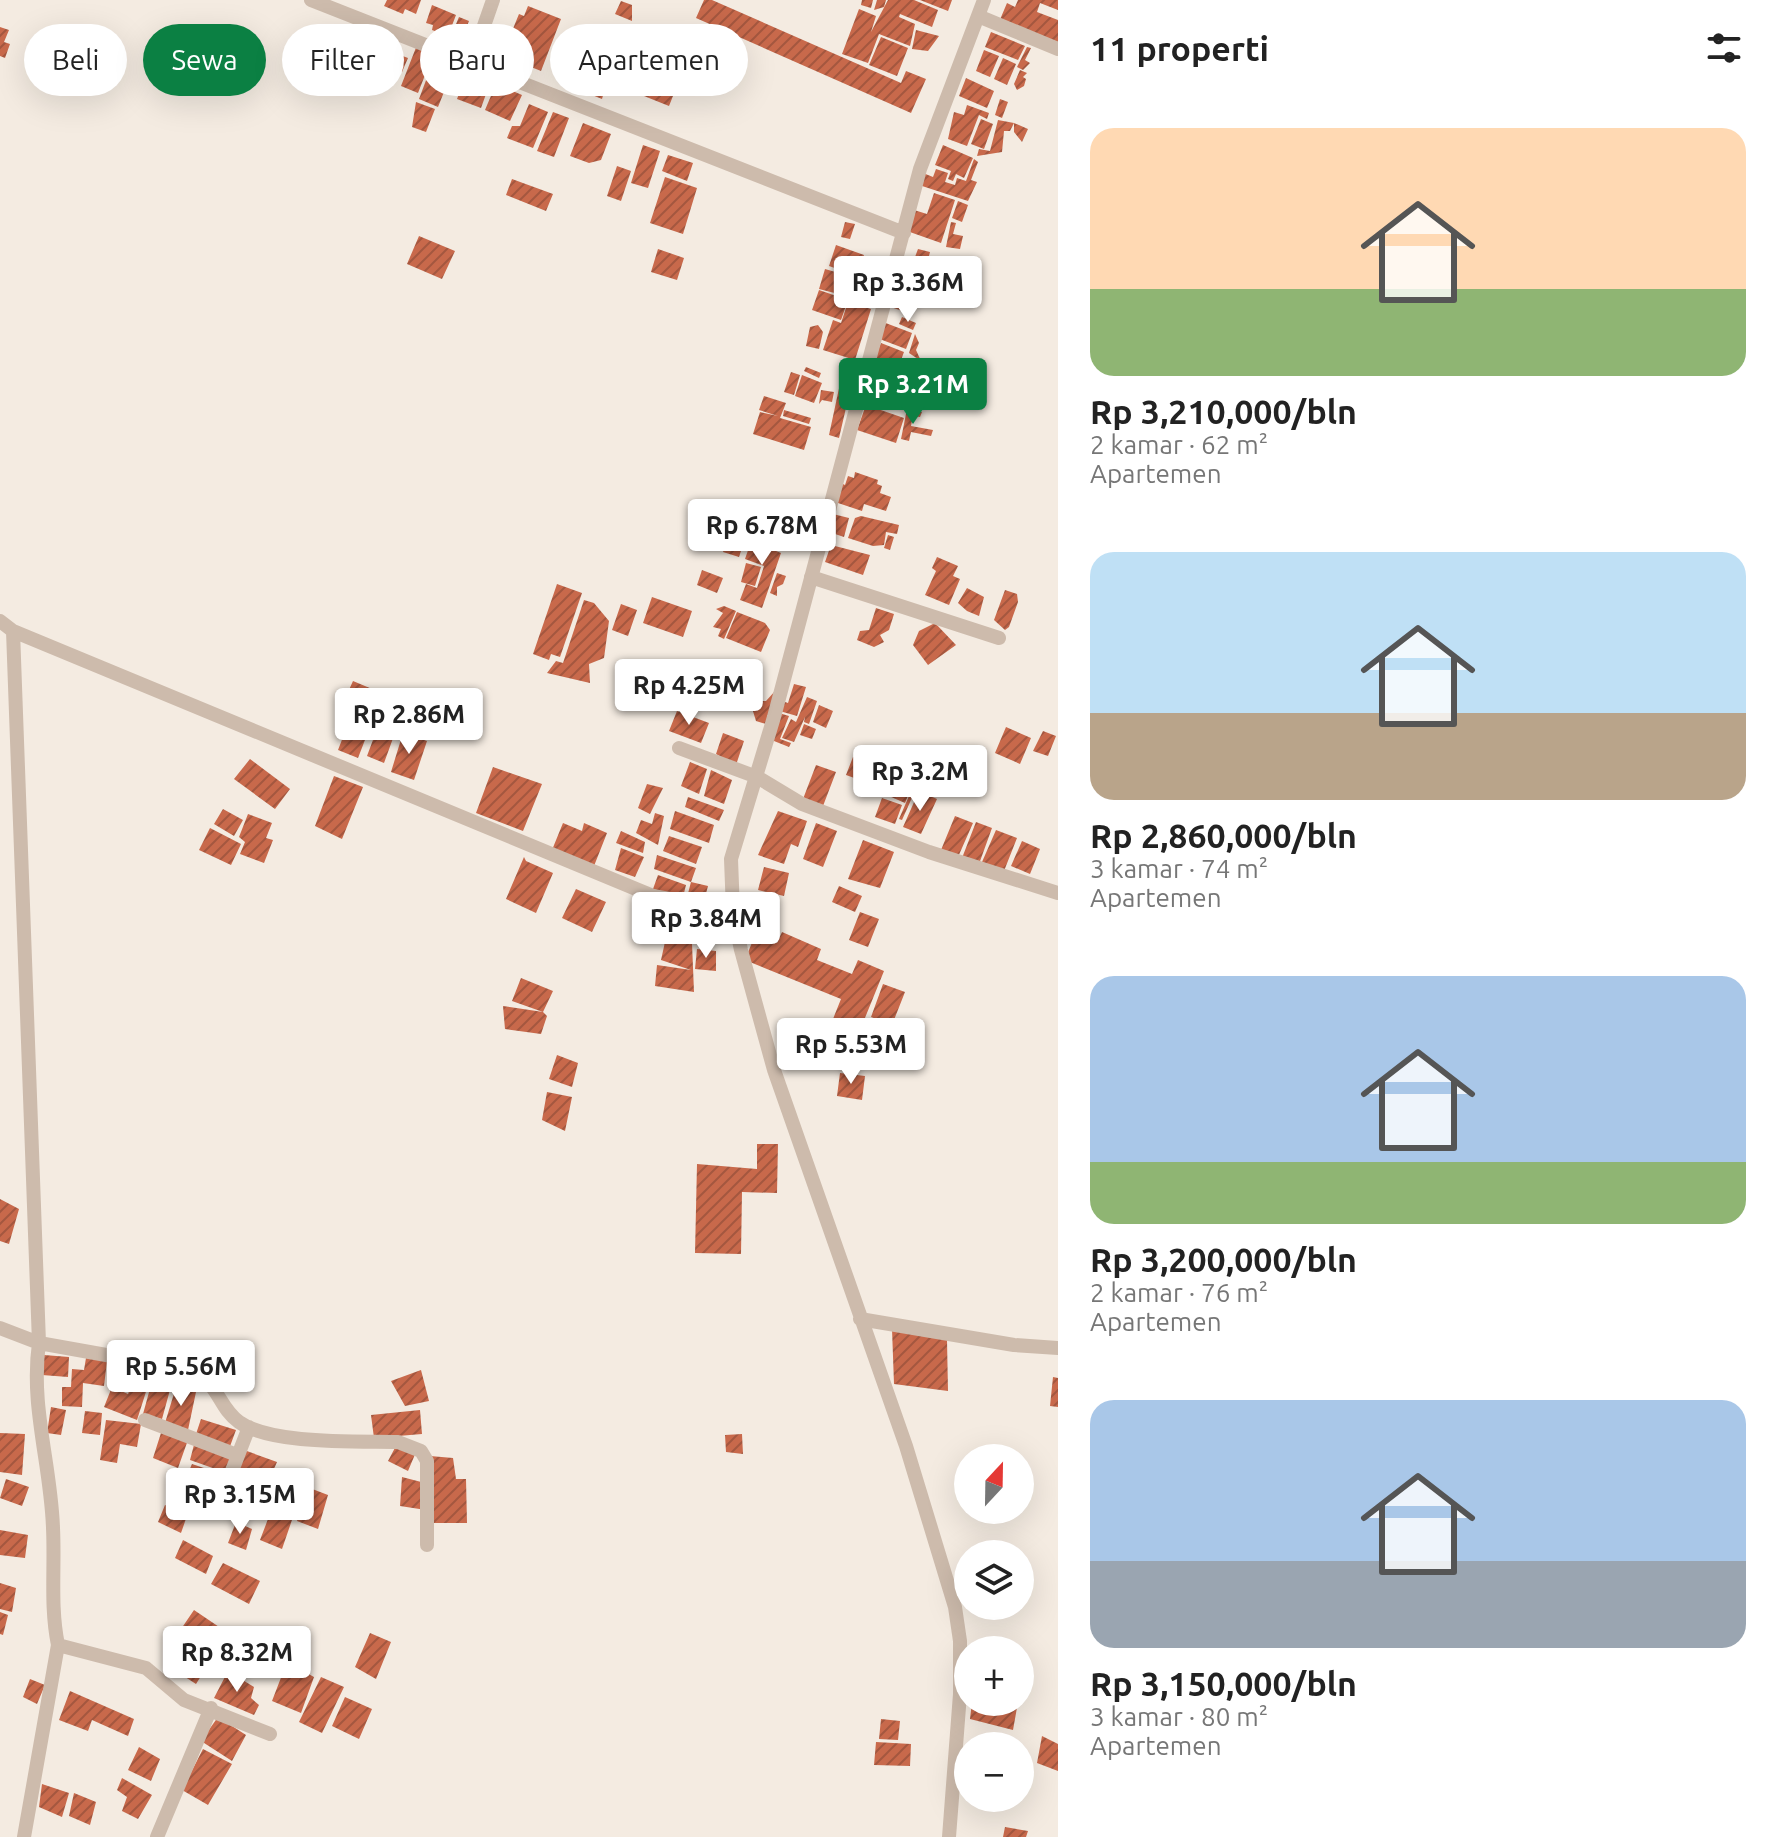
<!DOCTYPE html>
<html lang="id">
<head>
<meta charset="utf-8">
<style>
  :root { --surface:#fff; --page:#f6f6f6; --text:#222; --muted:#767676; --accent:#0b8043 }
  body { margin:0; font-family:Ubuntu,sans-serif; background:var(--page); color:var(--text); height:100vh; display:flex; flex-direction:column; font-size:30px; white-space:nowrap }
  * { box-sizing:border-box; margin:0 }
  p { font-size:26px; color:var(--muted) }
  .icon { flex:none; width:44px; height:44px; fill:none; stroke:currentColor; stroke-width:2; stroke-linecap:round; stroke-linejoin:round }
  .map { position:relative; flex:1; overflow:hidden }
  .side { display:flex; flex-direction:column; background:var(--surface); width:720px }
  .side>* { flex:none }
  .top-card { position:absolute; left:24px; top:24px; width:760px; height:72px; display:flex; gap:16px }
  .needle { width:52px; rotate:22deg }
  .fabs { position:absolute; left:954px; top:1444px; display:grid; gap:16px }
  .fabs a { display:grid; place-items:center; width:80px; height:80px; border-radius:50%; background:var(--surface); box-shadow:0 8px 32px #0002; font-size:40px }
  .price { position:absolute; translate:-50% -68px; padding:0 18px; border-radius:8px; background:#fff; color:#222; font-size:26px; line-height:52px; filter:drop-shadow(0 2px 4px #0008) }
  .price::after { content:''; position:absolute; left:50%; top:48px; width:24px; height:18px; margin-left:-12px; background:inherit; clip-path:polygon(0 0,100% 0,50% 100%) }
  .price.selected { background:var(--accent); color:#fff }
  ul { padding:0; list-style:none }
  li { display:grid; align-content:center; gap:16px; height:424px; padding:0 32px }
  li span { display:grid; place-items:center; height:248px; border-radius:24px; color:#555 }
  li>.icon { margin-inline-start:auto }
  span .icon { width:144px; height:144px; fill:#fffc; stroke-width:1 }
  li b { font-size:34px }
  h2 { display:flex; justify-content:space-between; align-items:center; height:96px; padding:0 32px; font-size:34px }
  .chip { padding:0 28px; border-radius:36px; background:var(--surface); box-shadow:0 8px 32px #0002; font-size:28px; line-height:72px }
  .chip.selected { background:var(--accent); color:#fff }
  main { display:flex; flex:1; min-height:0 }
  .map>svg:first-child { display:block }
</style>
</head>
<body>
<main>
<div class="map">
<svg width="1058" height="1837" viewBox="0 0 1058 1837">
  <defs>
    <pattern id="building-hatch" width="6" height="6" patternUnits="userSpaceOnUse" patternTransform="scale(2)"><rect width="6" height="6" fill="#c8694b"/><path d="M-1 1l2-2M0 6l6-6M5 7l2-2" fill="none" stroke="#a4573f"/></pattern>
  </defs>
  <rect width="100%" height="100%" fill="#f4ebe1"/>
  <path fill="url(#building-hatch)" d="M387 0H421L416 14 405 9 403 14 384 6Z
    M704 0H712L901 83 906 71 926 79 911 113 696 18Z
    M862 0H873L871 8 861 5Z
    M877 0H886L884 7 874 10Z
    M888 0H914L938 10 932 27 900 14 899 17 915 24 910 46 879 34 868 63 842 54 859 9 876 16 871 32Z
    M920 0H952L948 11Z
    M1018 0H1058V10L1040 3 1037 12 1058 20V42L999 22 1007 3 1015 7Z
    M621 1 632 5V21L615 14Z
    M432 5 456 15 448 36 432 30 433 25 426 23Z
    M528 6 561 19 541 71 526 65 528 58 516 53 514 59 495 52 503 33 510 36 519 14 524 16Z
    M459 17 469 21 464 33 451 36Z
    M0 27 9 30 4 42 10 44 5 58 0 56Z
    M916 30 939 36 928 51 912 49Z
    M991 32 1025 46 1018 60 985 47Z
    M341 35 358 42 355 48 363 52 350 80 327 71Z
    M881 37 908 48 897 76 869 65Z
    M417 45 434 52 418 93 401 86Z
    M1027 47 1031 48 1025 60 1030 63 1023 70 1017 67Z
    M587 48 622 62 619 70 626 73 619 90 604 92 602 99 572 87Z
    M984 50 999 56 990 77 976 71Z
    M392 52 408 58 402 72 386 66Z
    M1003 58 1016 64 1007 85 994 79Z
    M443 60 446 66 452 63 456 72 452 80 436 73Z
    M644 67 679 81 669 106 634 92Z
    M1020 70 1027 73 1023 77 1026 79 1024 86 1017 90 1014 84Z
    M428 75 448 82 438 107 419 99Z
    M466 75 490 83 481 108 457 99Z
    M966 78 994 91 987 108 959 96Z
    M496 84 522 95 510 121 485 110Z
    M1000 99 1008 102 1002 118 995 115Z
    M416 102 435 109 426 132 412 127Z
    M529 104 548 112 533 148 507 138 512 126H520Z
    M967 105 989 113 987 119 979 115 967 146 948 139 954 112 964 115Z
    M553 112 569 118 554 157 537 151Z
    M981 119 993 124 984 149 971 144Z
    M998 120 1014 123 1028 129 1022 142 1014 132V123L1010 131H1004L1002 152 977 156 979 149 990 151Z
    M583 123 611 134 601 160 589 163 570 156Z
    M643 145 660 151 648 188 631 183Z
    M943 145 973 158 964 178 956 174 953 181 948 179 951 171 935 165Z
    M668 155 693 163 687 181 662 171Z
    M974 159 978 162 971 180 977 182 968 201 919 185 923 173 933 177 936 169 948 173 945 182 955 185 957 178 966 181Z
    M617 166 631 171 621 201 607 196Z
    M665 177 697 188 683 234 650 223Z
    M512 179 553 194 546 211 506 195Z
    M934 193 955 200 941 243 907 231 914 210 927 214Z
    M958 201 968 205 962 222 952 218Z
    M845 222 855 224 850 239 841 237Z
    M951 222 956 223 953 234 963 236 960 249 946 247Z
    M419 236 455 251 442 279 407 264Z
    M836 245 864 255 857 276 829 266Z
    M658 249 684 258 677 280 651 272Z
    M918 249 930 252 928 260 915 257Z
    M867 256 877 259 872 279 862 276Z
    M905 256 928 264 911 314 888 306Z
    M825 269 856 278 850 297 819 289Z
    M819 290 848 300 841 320 812 310Z
    M848 302 871 309 855 360 823 350 833 320 841 323Z
    M902 317 916 323 913 330 899 324Z
    M883 322 912 333 906 349 877 338Z
    M818 325 823 332 819 349 806 346 810 327Z
    M915 334 919 343 916 350 921 361 909 353Z
    M881 343 904 352 898 368 885 363 880 374 870 370Z
    M806 367 821 373 819 378 804 371Z
    M791 372 800 375 794 395 784 392Z
    M802 375 822 383 814 403 795 396Z
    M841 379 852 382 839 438 829 435Z
    M821 390 834 392 832 402 822 400 819 404Z
    M764 396 786 403 780 418 811 427 804 450 753 434 760 412 778 416 759 410Z
    M866 405 904 418 896 443 857 430Z
    M907 409 922 412 920 417 913 416 911 426 933 430 931 436 911 432 909 441 901 439Z
    M784 410 811 418 809 424 783 416Z
    M855 472 878 480 877 484 882 486 880 493 891 497 886 511 864 504 862 511 835 502 841 483 845 485 848 476 854 478Z
    M833 514 849 518 844 537 829 532Z
    M861 516 899 525 897 534 886 532 884 545 873 546 848 538 855 518Z
    M732 525 748 530 739 557 723 552Z
    M755 530 780 540 776 551 781 553 762 608 740 600 746 584 757 588 764 566 745 559Z
    M888 535 894 537 890 550 884 548Z
    M831 545 870 555 863 575 825 562Z
    M937 557 958 566 953 576 960 579 949 605 925 595 936 571 932 568Z
    M746 563 761 567 755 586 741 582Z
    M702 570 723 578 717 593 697 585Z
    M777 573 786 576 783 584 777 587V596L770 593Z
    M557 584 582 593 560 657 551 654 549 660 533 654Z
    M967 588 984 597 979 616 967 611 958 603Z
    M1005 590 1017 594 1018 602 1009 627 1005 630 994 620Z
    M652 597 692 611 683 637 643 623Z
    M584 600 594 603 609 621 604 658 589 664 590 683 547 673 556 661 563 663Z
    M621 604 637 610 628 636 612 630Z
    M724 606 736 611 724 639 718 636 721 629 713 627 723 613 716 609Z
    M876 608 894 614 889 630 880 635 884 642 874 647 857 640 860 631 869 630Z
    M737 612 765 623 770 630 761 652 726 638Z
    M935 623 956 645 928 665 913 645 919 631Z
    M353 681 384 694 377 708 371 706 367 715 343 703Z
    M794 684 806 687 797 716 776 710 779 700 788 703Z
    M775 691 769 725 756 721 752 708 754 701H766Z
    M807 697 817 701 809 724 804 722 805 717 794 742 782 738 791 719 796 722Z
    M819 705 833 711 826 728 813 722Z
    M677 711 709 723 701 743 669 731Z
    M383 713 400 719 384 763 367 756Z
    M779 713 789 716 780 739 791 743 789 747 769 739Z
    M350 719 370 727 358 758 338 750Z
    M804 724 816 729 812 739 800 735Z
    M1006 727 1031 738 1020 764 995 753Z
    M1043 731 1056 736 1048 756 1033 751Z
    M403 733 427 741 414 780 391 772Z
    M723 733 744 741 736 765 716 754Z
    M853 757 877 766 871 784 846 775Z
    M250 759 290 789 275 809 234 779Z
    M690 762 707 769 699 794 681 786Z
    M930 762 950 770 939 797 919 789Z
    M816 765 836 772 823 806 803 799Z
    M493 767 542 784 523 831 476 813Z
    M711 770 732 780 724 804 704 796Z
    M901 772 915 775 913 783 899 780Z
    M334 776 363 787 342 839 315 826Z
    M889 777 912 786 905 803 882 793Z
    M647 784 663 788 650 814 638 808Z
    M912 789 915 791 902 820 899 819Z
    M919 791 937 799 921 834 903 827Z
    M688 797 724 810 719 821 685 807Z
    M882 798 902 805 895 824 875 817Z
    M223 809 243 820 234 836 214 824Z
    M675 811 714 825 709 843 670 829Z
    M778 811 807 821 798 847 791 844 784 864 758 855Z
    M655 813 664 816 658 845 636 833 641 820 652 824Z
    M248 814 272 823 266 838 273 840 264 863 240 854 245 842 239 837Z
    M955 816 973 823 958 857 941 850Z
    M976 822 992 828 979 864 962 858Z
    M563 823 582 831 584 823 607 833 594 866 552 850Z
    M816 823 837 831 823 867 803 859Z
    M210 828 241 844 231 865 199 850Z
    M996 830 1017 838 1004 871 982 862Z
    M621 831 645 842 643 853 616 843Z
    M669 836 702 847 696 864 663 851Z
    M863 840 894 852 880 888 848 879Z
    M1022 841 1040 849 1030 874 1011 866Z
    M621 848 644 857 635 877 615 870Z
    M657 855 696 868 691 882 654 869Z
    M524 857 526 861 553 873 536 913 506 899Z
    M764 867 789 873 784 896 758 890Z
    M658 875 686 885 683 897 653 889Z
    M691 882 708 886 703 905 686 901Z
    M839 886 862 896 855 912 832 902Z
    M576 889 606 902 592 932 562 918Z
    M654 908 677 912 676 930 651 926Z
    M680 911 699 912 696 929 677 927Z
    M860 912 879 919 868 947 849 940Z
    M655 928 680 934 678 941 655 938Z
    M782 932 821 949 817 960 852 974 858 960 884 971 854 1045 827 1034 841 999 745 960 755 935 777 943Z
    M665 942 692 943 694 992 655 986 657 965 691 970 661 960Z
    M697 949 716 951V971L695 969Z
    M521 978 553 991 543 1012 512 1001Z
    M883 984 905 992 892 1025 871 1017Z
    M503 1006 543 1012 547 1016 541 1034 505 1029Z
    M557 1055 578 1063 572 1087 549 1079Z
    M840 1073 865 1076 862 1100 837 1096Z
    M547 1092 572 1097 565 1131 542 1120Z
    M757 1144H778L777 1193 742 1192 741 1254 695 1253 697 1164 757 1169Z
    M0 1199 19 1209 9 1244 0 1241Z
    M892 1329 947 1340 948 1391 894 1384Z
    M44 1355 69 1357 68 1377 42 1375Z
    M86 1358 107 1361 104 1386 83 1383 82 1407 62 1406V1387H71L72 1369 84 1370Z
    M138 1368 152 1373 137 1420 104 1407 112 1387 128 1394Z
    M421 1370 429 1401 405 1406 391 1381Z
    M154 1374 173 1379 162 1419 143 1414Z
    M1053 1377 1058 1378V1407L1050 1406Z
    M176 1387 196 1392 188 1430 165 1423Z
    M51 1407 66 1410 61 1435 47 1433Z
    M420 1410 422 1434 374 1438 371 1415Z
    M85 1411 102 1413 100 1435 82 1433Z
    M201 1419 236 1430 229 1449 195 1437Z
    M106 1420 141 1424 137 1447 120 1444 117 1463 100 1460Z
    M0 1433 25 1434 22 1475 0 1472Z
    M161 1433 189 1437 178 1468 153 1458Z
    M742 1434 743 1454 726 1452 725 1435Z
    M195 1441 232 1455 224 1472 190 1460Z
    M397 1444 416 1452 408 1471 388 1461Z
    M244 1450 277 1462 260 1501 229 1487Z
    M430 1456 453 1458 456 1479H466L467 1523H430Z
    M192 1464 222 1474 215 1506 180 1492Z
    M402 1477 425 1483 426 1510 400 1506Z
    M6 1479 29 1487 22 1506 0 1498Z
    M307 1487 328 1495 318 1529 297 1521Z
    M228 1490 251 1500 243 1520 219 1510Z
    M165 1505 188 1513 181 1533 158 1522Z
    M273 1506 293 1517 282 1549 260 1540Z
    M236 1522 252 1529 246 1550 228 1543Z
    M0 1530 28 1535 25 1558 0 1555Z
    M183 1540 213 1556 206 1574 175 1558Z
    M223 1563 260 1581 249 1604 211 1584Z
    M0 1583 16 1588 12 1612 0 1609Z
    M194 1610 228 1633 196 1684 179 1673 193 1644 209 1653 179 1632Z
    M0 1612 8 1615 3 1635 0 1634Z
    M370 1633 391 1642 376 1679 355 1667Z
    M986 1643 1010 1649V1650H984Z
    M287 1662 314 1677 301 1713 272 1701Z
    M228 1671 254 1687 251 1698 259 1705 254 1715 214 1698Z
    M321 1677 344 1687 322 1733 299 1722Z
    M30 1679 45 1685 37 1704 23 1697Z
    M70 1691 134 1719 128 1736 92 1720 88 1731 59 1720Z
    M345 1697 372 1709 359 1739 332 1726Z
    M972 1702H1018L1013 1730 970 1719Z
    M218 1717 246 1735 232 1761 201 1741Z
    M881 1719 900 1721 898 1740 879 1739Z
    M1042 1736 1058 1744V1771L1037 1763Z
    M876 1742 911 1744 910 1766 874 1765Z
    M139 1747 160 1759 151 1781 128 1770Z
    M203 1749 232 1764 208 1805 182 1790Z
    M958 1772 968 1774V1793L958 1791Z
    M122 1778 152 1795 138 1819 122 1811 127 1797 117 1790Z
    M42 1784 69 1793 62 1817 39 1807Z
    M74 1793 96 1802 90 1825 69 1816Z
    M1005 1827 1028 1831 1026 1837H1003Z"/>
  <g fill="none" stroke-linecap="round" stroke-linejoin="round">
    <path stroke="#cdbbac" stroke-width="14" d="M311 0 904 233
      M978 16 1058 49
      M471 63 493 0
      M811 577 999 638
      M0 621 13 631 653 896 733 911
      M13 631 39 1343C30 1406 51 1465 53 1528 55 1568 50 1606 58 1645L24 1837
      M679 748 757 777 802 804 929 852 1058 893
      M860 1319 1014 1345 1058 1348
      M0 1328 39 1343 190 1370C220 1383 217 1406 239 1422 272 1445 357 1441 398 1442L421 1451 427 1461V1545
      M145 1420 237 1455
      M218 1507 249 1427
      M58 1645 146 1668 184 1700 270 1734
      M157 1837 211 1708
      M949 1837 960 1694V1641L955 1607 906 1446 774 1070 741 950 733 911 731 859 774 717 920 169 984 0"/>
  </g>
</svg>
<div class="fabs">
<a><svg class="needle" viewBox="-14 -14 28 28"><path d="M0-13l5 13h-10z" fill="#e53935"/><path d="M0 13l5-13h-10z" fill="#767676"/></svg></a>
<a><svg class="icon" aria-label="layers" viewBox="0 0 24 24"><path d="M12 4l9 5-9 5-9-5zM3 14l9 5 9-5"/></svg></a>
<a>+</a>
<a>−</a>
</div>
<b class="price" style="left:908px;top:324px">Rp 3.36M</b>
<b class="price selected" style="left:913px;top:426px">Rp 3.21M</b>
<b class="price" style="left:762px;top:567px">Rp 6.78M</b>
<b class="price" style="left:689px;top:727px">Rp 4.25M</b>
<b class="price" style="left:409px;top:756px">Rp 2.86M</b>
<b class="price" style="left:920px;top:813px">Rp 3.2M</b>
<b class="price" style="left:706px;top:960px">Rp 3.84M</b>
<b class="price" style="left:851px;top:1086px">Rp 5.53M</b>
<b class="price" style="left:181px;top:1408px">Rp 5.56M</b>
<b class="price" style="left:240px;top:1536px">Rp 3.15M</b>
<b class="price" style="left:237px;top:1694px">Rp 8.32M</b>
<div class="top-card">
<a class="chip">Beli</a>
<a class="chip selected">Sewa</a>
<a class="chip">Filter</a>
<a class="chip">Baru</a>
<a class="chip">Apartemen</a>
</div>
</div>
<section class="side">
<h2>11 properti<svg class="icon" aria-label="filters" viewBox="0 0 24 24"><path d="M4 7h16M4 17h16"/><circle cx="9" cy="7" r="2"/><circle cx="15" cy="17" r="2"/></svg></h2>
<ul>
<li><span style="background:linear-gradient(#ffd9b3 65%,#8fb573 0)"><svg class="icon" aria-label="home" viewBox="0 0 24 24"><path d="M3 11l9-7 9 7M6 9v11h12V9"/></svg></span><div><b>Rp 3,210,000/bln</b><p>2 kamar · 62 m²</p><p>Apartemen</p></div></li>
<li><span style="background:linear-gradient(#bfe0f5 65%,#b9a48a 0)"><svg class="icon" aria-label="home" viewBox="0 0 24 24"><path d="M3 11l9-7 9 7M6 9v11h12V9"/></svg></span><div><b>Rp 2,860,000/bln</b><p>3 kamar · 74 m²</p><p>Apartemen</p></div></li>
<li><span style="background:linear-gradient(#a9c7e8 75%,#8fb573 0)"><svg class="icon" aria-label="home" viewBox="0 0 24 24"><path d="M3 11l9-7 9 7M6 9v11h12V9"/></svg></span><div><b>Rp 3,200,000/bln</b><p>2 kamar · 76 m²</p><p>Apartemen</p></div></li>
<li><span style="background:linear-gradient(#a9c7e8 65%,#9aa5b1 0)"><svg class="icon" aria-label="home" viewBox="0 0 24 24"><path d="M3 11l9-7 9 7M6 9v11h12V9"/></svg></span><div><b>Rp 3,150,000/bln</b><p>3 kamar · 80 m²</p><p>Apartemen</p></div></li>
</ul>
</section>
</main>
</body>
</html>
